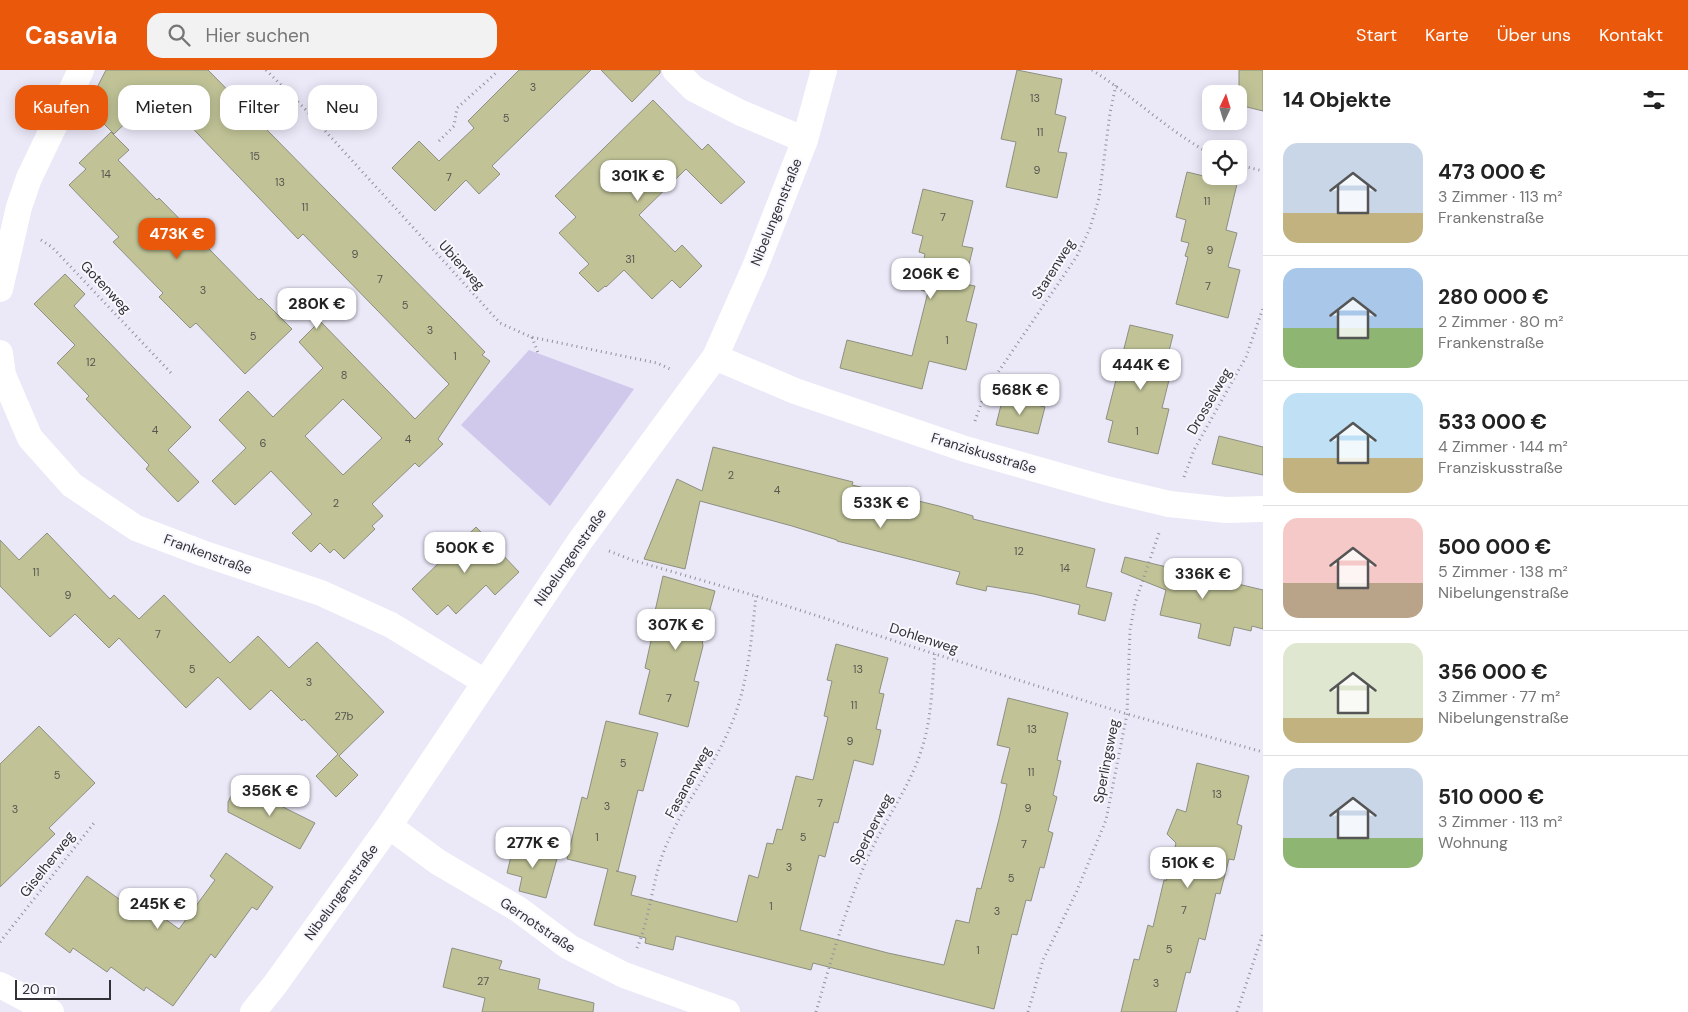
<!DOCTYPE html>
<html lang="de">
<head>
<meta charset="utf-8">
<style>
  :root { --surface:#fff; --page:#f2f2f2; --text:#222; --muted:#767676; --line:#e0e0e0; --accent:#ea580c }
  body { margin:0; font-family:"DM Sans",sans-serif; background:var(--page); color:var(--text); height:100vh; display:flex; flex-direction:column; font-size:19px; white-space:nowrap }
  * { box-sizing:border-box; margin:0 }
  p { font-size:16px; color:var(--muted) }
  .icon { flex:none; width:28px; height:28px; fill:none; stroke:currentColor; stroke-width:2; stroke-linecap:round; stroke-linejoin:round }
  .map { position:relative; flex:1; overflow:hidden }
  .details { display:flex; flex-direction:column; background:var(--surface); width:425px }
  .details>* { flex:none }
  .banner { position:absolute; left:15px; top:15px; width:475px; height:45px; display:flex; gap:10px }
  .needle { width:32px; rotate:4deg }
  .fabs { position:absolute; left:1202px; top:15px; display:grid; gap:10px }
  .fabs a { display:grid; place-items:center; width:45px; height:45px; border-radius:10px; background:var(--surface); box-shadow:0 2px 12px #0003; font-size:25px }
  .scale { position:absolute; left:15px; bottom:12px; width:96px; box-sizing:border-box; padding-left:5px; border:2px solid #323138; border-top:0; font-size:14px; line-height:18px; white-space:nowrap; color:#323138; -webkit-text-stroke:4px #f8f7fd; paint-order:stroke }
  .price { position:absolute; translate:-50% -42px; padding:0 11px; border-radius:10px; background:#fff; color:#222; font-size:16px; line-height:32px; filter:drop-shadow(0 1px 2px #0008) }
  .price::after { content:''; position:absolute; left:50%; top:30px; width:15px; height:11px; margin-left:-8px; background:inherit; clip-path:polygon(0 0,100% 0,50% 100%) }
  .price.current { background:var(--accent); color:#fff }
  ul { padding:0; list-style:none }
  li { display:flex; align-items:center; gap:15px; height:125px; padding:0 20px }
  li+li { border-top:1px solid var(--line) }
  li span { display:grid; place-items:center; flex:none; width:140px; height:100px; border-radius:15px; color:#555 }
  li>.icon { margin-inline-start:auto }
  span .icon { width:60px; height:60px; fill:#fffc; stroke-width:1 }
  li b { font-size:21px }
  h2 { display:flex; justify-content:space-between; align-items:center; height:60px; padding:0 20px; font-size:21px }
  .chip { padding:0 18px; border-radius:15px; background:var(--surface); box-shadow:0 2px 12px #0003; font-size:18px; line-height:45px }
  .chip.current { background:var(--accent); color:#fff }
  header { display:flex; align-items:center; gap:30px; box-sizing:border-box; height:70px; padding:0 25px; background:var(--accent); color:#fff }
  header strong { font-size:24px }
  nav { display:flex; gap:28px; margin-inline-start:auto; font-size:18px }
  .search { width:350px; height:45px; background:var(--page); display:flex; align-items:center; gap:12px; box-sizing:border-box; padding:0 18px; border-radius:15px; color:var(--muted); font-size:19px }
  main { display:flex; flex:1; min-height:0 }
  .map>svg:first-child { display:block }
</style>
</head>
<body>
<header>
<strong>Casavia</strong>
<div class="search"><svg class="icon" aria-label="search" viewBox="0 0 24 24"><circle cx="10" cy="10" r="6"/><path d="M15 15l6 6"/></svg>Hier suchen</div>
<nav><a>Start</a><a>Karte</a><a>Über uns</a><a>Kontakt</a></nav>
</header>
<main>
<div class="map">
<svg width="1263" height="942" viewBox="0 0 1263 942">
  <rect width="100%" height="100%" fill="#ebe8f8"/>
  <path fill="#d0c9eb" d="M529 280 634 319 550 436 461 355Z"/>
  <path fill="#c1c397" stroke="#8e8f80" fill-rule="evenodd" d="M106 0H208L452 248 485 282 482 285 490 291 438 369 443 374 419 397 415 393 372 434 383 446 372 456 375 459 344 489 334 479 330 483 320 473 311 482 292 463 312 444 271 401 235 435 212 411 246 378 219 350 248 321 273 347 323 298 299 272 320 251 415 349 449 314 303 164 298 169 158 22 114 64 87 37ZM343 329 382 368 343 405 305 366Z
    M519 0H591L492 96 500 104 479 124 466 110 435 141 392 98 419 71 439 91 474 58 468 51Z
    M601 0H660V3L632 32Z
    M1017 0 1062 9 1055 44 1066 47 1058 82 1067 83 1057 128 1006 117 1016 72 1001 69Z
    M1239 0H1263V41L1239 35Z
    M653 30 702 80 708 74 745 112 721 134 686 99 639 145 675 182 682 175 702 196 680 218 672 210 652 229 624 200 606 217 605 216 598 222 579 203 589 194 559 163 576 147 555 126Z
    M111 62 129 80 118 90 157 130 159 128 259 230 261 228 292 259 245 304 196 253 190 258 159 227 163 223 113 172 119 167 69 115 86 99 79 93Z
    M1187 102 1237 114 1226 160 1237 163 1228 197 1240 200 1228 248 1176 234 1188 187 1185 186 1189 173 1181 171 1186 150 1176 147Z
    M923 119 973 131 962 176 973 178 964 214 975 216 966 251 977 254 966 300 929 291 922 319 840 298 847 270 912 286 928 222 921 220 925 204 921 203 925 184 919 182 923 166 912 163Z
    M65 204 85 224 74 236 191 357 168 380 199 412 178 432 146 399 149 395 86 329 89 326 57 293 75 275 34 234Z
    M1130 255 1173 265 1164 301 1171 302 1162 338 1169 339 1158 384 1108 372 1113 351 1106 349Z
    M1003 327 1045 337 1038 364 996 355Z
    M1219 366 1263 377V405L1212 394Z
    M713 377 853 412 852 415 939 436 973 446V449L1095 479 1086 517 1112 523 1105 551 1078 544 1080 535 1034 524 987 516 986 521 956 514 960 502 837 471V470L792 456 700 431 685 499 644 489 677 409 702 421Z
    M476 457 519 502 495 525 486 515 456 544 448 535 437 545 412 519Z
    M47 463 110 529 114 525 139 549 164 525 230 593 258 566 289 598 317 572 384 642 339 686 358 705 336 727 316 706 338 684 304 649 302 651 271 620 250 640 218 607 186 638 119 568 109 578 75 544 50 567 0 516V470L19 490Z
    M1125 487 1263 520V559L1252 556 1251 561 1234 557 1230 576 1198 568 1201 554 1160 545 1166 520 1121 502Z
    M663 506 715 521 702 569 703 576 694 611 699 612 688 657 639 644 650 600 645 598 654 557 653 550Z
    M836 574 888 588 879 623 884 624 876 659 881 660 873 695 854 690 838 753 834 752 825 787 819 785 800 860 888 883 944 895 956 850 969 853 977 818 981 819 999 749 1007 714 1001 713 1010 678 997 675 1008 628 1068 643 1057 690 1061 691 1053 725 1057 727 1048 761 1053 763 1044 798 1040 797 1031 831 1026 830 1017 865 1012 864 994 939 813 893 811 900 676 866 673 880 645 873 646 868 594 855 608 799 567 789 582 727 587 729 606 651 658 663 643 721 638 720 618 801H616L636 806 631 825 737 852 749 805 758 808 767 773 773 774 777 759 782 760 796 706 813 710 828 647 824 646 832 611 827 610Z
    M39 656 95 713 49 758 55 764 0 817V694Z
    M1197 693 1249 706 1237 754 1242 756 1234 790 1229 789 1220 824 1216 823 1205 870 1199 868 1190 903 1186 902 1176 942H1121L1134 889 1139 890 1148 855 1153 857 1164 810 1166 811 1176 773 1167 764 1177 739 1186 742Z
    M237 714 315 753 300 779 228 742V732Z
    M514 774 558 785 546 828 519 821 522 807 507 803Z
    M226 783 273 817 257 840 252 837 215 888 211 884 173 936 146 917 144 921 111 897 107 902 73 878 70 883 45 864 87 806 119 829 122 825 151 846 154 841 179 859 215 810 210 806Z
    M452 878 502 891 499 899 540 909 538 919 594 933 593 942H482L485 928 443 917Z"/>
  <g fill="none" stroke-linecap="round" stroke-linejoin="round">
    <path stroke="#93919d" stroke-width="3" stroke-dasharray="1 4" stroke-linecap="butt" d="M266 0 307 41 500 253 531 267 657 293 670 299
      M1092 0C1133 26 1168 61 1211 84
      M439 71 454 56 457 38 496 3 497 0
      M1239 95 1263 101
      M41 170 52 177 173 305
      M532 267 538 283
      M975 351 986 320 1077 186 1090 158 1099 128 1110 43 1116 15
      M1184 407 1194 380 1246 287 1263 238
      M609 481 632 490 756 526 935 584 1127 644 1263 682
      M0 872 94 753
      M637 878C649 850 652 815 662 786 678 742 709 705 728 662 748 619 751 572 756 526
      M816 942C831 891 844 843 865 794 882 753 911 717 923 675 932 645 932 614 935 584
      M1028 942 1043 890 1076 823 1106 750 1127 644 1130 560 1135 533 1159 463
      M1237 942 1263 863"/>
    <path stroke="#fff" stroke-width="26" d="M675 0 694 19 741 43 805 70
      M0 219 19 137 29 108 81 0
      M0 283 3 305 30 368 72 415 136 458 202 483 321 523 391 555 485 612
      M715 287 795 321 965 379 1106 419 1169 434 1226 440 1263 439
      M389 756 438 792 518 839 569 877 624 905 727 942
      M0 915 51 942
      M253 942 274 916 389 756 580 471 715 287 755 197 805 70 824 0"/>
  </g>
  <g text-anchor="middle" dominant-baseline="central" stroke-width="4" stroke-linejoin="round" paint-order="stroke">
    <g font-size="11" fill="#565650">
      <text x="533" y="17">3</text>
      <text x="1035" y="28">13</text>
      <text x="506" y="48">5</text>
      <text x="1040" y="62">11</text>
      <text x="255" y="86">15</text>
      <text x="1037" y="100">9</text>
      <text x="106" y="104">14</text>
      <text x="449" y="107">7</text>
      <text x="280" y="112">13</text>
      <text x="1207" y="131">11</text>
      <text x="305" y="137">11</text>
      <text x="943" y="147">7</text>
      <text x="1210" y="180">9</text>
      <text x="355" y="184">9</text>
      <text x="630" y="189">31</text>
      <text x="380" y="209">7</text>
      <text x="1208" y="216">7</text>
      <text x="203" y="220">3</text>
      <text x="405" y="235">5</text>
      <text x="430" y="260">3</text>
      <text x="253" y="266">5</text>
      <text x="947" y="270">1</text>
      <text x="455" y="286">1</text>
      <text x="91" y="292">12</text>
      <text x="344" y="305">8</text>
      <text x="155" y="360">4</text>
      <text x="1137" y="361">1</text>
      <text x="408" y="369">4</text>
      <text x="263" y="373">6</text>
      <text x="731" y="405">2</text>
      <text x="777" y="420">4</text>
      <text x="336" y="433">2</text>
      <text x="1019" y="481">12</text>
      <text x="1065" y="498">14</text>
      <text x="36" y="502">11</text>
      <text x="68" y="525">9</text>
      <text x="158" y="564">7</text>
      <text x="192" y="599">5</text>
      <text x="858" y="599">13</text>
      <text x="309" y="612">3</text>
      <text x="669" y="628">7</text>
      <text x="854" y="635">11</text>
      <text x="344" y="646">27b</text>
      <text x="1032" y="659">13</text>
      <text x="850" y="671">9</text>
      <text x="623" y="693">5</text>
      <text x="1031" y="702">11</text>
      <text x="57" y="705">5</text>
      <text x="1217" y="724">13</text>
      <text x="820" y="733">7</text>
      <text x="607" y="736">3</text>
      <text x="1028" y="738">9</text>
      <text x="15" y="739">3</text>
      <text x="597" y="767">1</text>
      <text x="803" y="767">5</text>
      <text x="1024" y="774">7</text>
      <text x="789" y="797">3</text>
      <text x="1011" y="808">5</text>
      <text x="771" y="836">1</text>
      <text x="1184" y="840">7</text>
      <text x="997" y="841">3</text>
      <text x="1169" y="879">5</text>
      <text x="978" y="880">1</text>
      <text x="483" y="911">27</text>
      <text x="1156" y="913">3</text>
    </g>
    <g font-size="14" fill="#323138" stroke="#f8f7fd">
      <text transform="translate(776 142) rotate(-68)">Nibelungenstraße</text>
      <text transform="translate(462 195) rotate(48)">Ubierweg</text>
      <text transform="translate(1053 199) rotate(-58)">Starenweg</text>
      <text transform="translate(106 217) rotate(47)">Gotenweg</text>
      <text transform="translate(1209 331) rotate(-60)">Drosselweg</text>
      <text transform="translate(984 383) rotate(17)">Franziskusstraße</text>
      <text transform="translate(208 484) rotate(20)">Frankenstraße</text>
      <text transform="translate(570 487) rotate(-55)">Nibelungenstraße</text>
      <text transform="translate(924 568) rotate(18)">Dohlenweg</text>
      <text transform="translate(1106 691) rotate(-79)">Sperlingsweg</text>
      <text transform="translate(688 712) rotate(-61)">Fasanenweg</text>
      <text transform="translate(871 759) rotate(-63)">Sperberweg</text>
      <text transform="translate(47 794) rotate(-52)">Giselherweg</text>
      <text transform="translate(341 822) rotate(-54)">Nibelungenstraße</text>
      <text transform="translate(538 855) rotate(34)">Gernotstraße</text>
    </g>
  </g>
</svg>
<div class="fabs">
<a><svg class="needle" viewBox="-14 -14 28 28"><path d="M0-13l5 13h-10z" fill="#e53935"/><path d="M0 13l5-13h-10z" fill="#767676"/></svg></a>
<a><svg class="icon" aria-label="locate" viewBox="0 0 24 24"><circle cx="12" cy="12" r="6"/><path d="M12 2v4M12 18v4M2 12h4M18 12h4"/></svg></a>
</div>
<div class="scale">20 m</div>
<b class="price" style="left:638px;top:132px">301K €</b>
<b class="price current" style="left:177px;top:190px">473K €</b>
<b class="price" style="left:931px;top:230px">206K €</b>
<b class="price" style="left:317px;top:260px">280K €</b>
<b class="price" style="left:1141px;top:321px">444K €</b>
<b class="price" style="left:1020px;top:346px">568K €</b>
<b class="price" style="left:881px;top:459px">533K €</b>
<b class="price" style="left:465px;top:504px">500K €</b>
<b class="price" style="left:1203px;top:530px">336K €</b>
<b class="price" style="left:676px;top:581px">307K €</b>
<b class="price" style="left:270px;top:747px">356K €</b>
<b class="price" style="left:533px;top:799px">277K €</b>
<b class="price" style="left:1188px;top:819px">510K €</b>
<b class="price" style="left:158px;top:860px">245K €</b>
<div class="banner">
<a class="chip current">Kaufen</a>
<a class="chip">Mieten</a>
<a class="chip">Filter</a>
<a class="chip">Neu</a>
</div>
</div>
<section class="details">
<h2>14 Objekte<svg class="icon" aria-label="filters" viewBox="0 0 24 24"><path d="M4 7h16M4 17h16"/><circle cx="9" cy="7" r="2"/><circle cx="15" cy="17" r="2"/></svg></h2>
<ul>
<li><span style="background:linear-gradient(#c9d6e8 70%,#c2b280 0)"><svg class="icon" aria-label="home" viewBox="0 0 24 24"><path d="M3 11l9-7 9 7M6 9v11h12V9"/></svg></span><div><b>473 000 €</b><p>3 Zimmer · 113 m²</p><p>Frankenstraße</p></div></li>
<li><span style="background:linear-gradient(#a9c7e8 60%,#8fb573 0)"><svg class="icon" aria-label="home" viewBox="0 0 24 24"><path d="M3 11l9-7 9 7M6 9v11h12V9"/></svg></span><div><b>280 000 €</b><p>2 Zimmer · 80 m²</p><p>Frankenstraße</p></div></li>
<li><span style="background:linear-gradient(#bfe0f5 65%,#c2b280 0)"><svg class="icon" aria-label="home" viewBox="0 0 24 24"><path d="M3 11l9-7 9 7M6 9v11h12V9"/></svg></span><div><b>533 000 €</b><p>4 Zimmer · 144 m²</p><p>Franziskusstraße</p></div></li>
<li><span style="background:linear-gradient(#f6c9c9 65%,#b9a48a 0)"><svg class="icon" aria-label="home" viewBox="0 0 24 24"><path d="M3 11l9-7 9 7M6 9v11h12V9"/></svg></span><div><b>500 000 €</b><p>5 Zimmer · 138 m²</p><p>Nibelungenstraße</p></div></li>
<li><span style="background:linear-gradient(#dfe7d0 75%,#c2b280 0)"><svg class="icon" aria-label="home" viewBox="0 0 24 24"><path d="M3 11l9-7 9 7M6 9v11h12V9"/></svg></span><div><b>356 000 €</b><p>3 Zimmer · 77 m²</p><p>Nibelungenstraße</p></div></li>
<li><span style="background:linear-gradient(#c9d6e8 70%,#8fb573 0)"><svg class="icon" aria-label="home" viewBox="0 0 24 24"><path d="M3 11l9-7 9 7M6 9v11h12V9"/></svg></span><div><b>510 000 €</b><p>3 Zimmer · 113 m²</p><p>Wohnung</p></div></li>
</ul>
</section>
</main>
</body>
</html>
